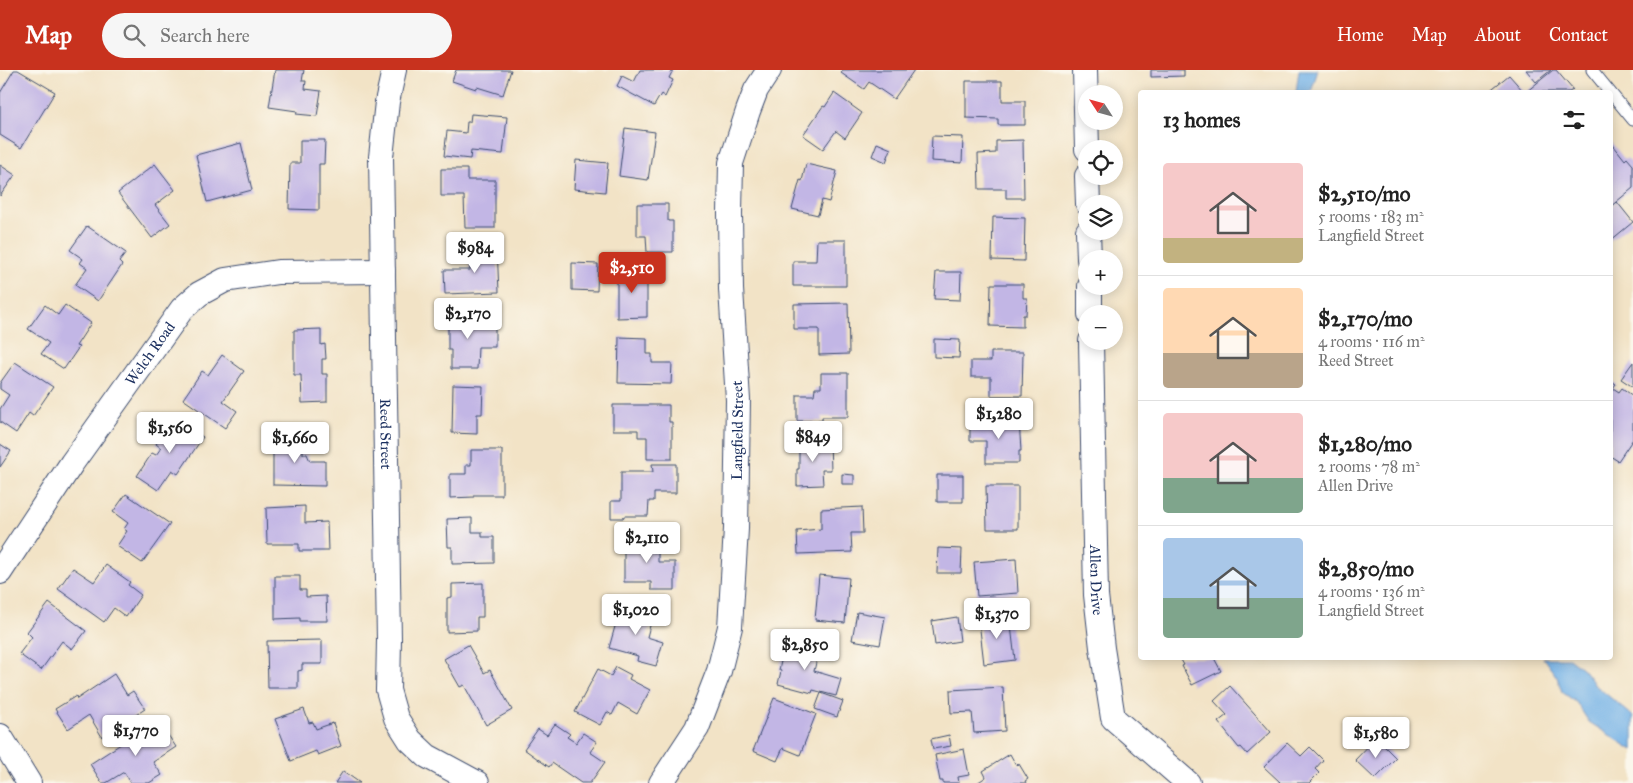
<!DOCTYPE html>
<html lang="en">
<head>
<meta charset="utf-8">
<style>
  :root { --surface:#fff; --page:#f6f6f6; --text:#222; --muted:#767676; --line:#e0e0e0; --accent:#c8321e }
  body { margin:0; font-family:"IM FELL Great Primer",serif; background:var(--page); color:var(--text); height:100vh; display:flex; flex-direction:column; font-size:19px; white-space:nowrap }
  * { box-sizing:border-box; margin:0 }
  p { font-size:16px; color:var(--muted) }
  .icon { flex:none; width:28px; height:28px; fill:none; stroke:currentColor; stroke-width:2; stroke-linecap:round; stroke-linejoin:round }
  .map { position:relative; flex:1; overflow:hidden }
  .drawer { position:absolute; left:1138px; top:20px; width:475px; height:570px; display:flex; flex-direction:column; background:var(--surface); border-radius:5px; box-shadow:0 2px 12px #0003 }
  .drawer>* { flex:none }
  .needle { width:32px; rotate:306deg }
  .tools { position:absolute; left:1078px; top:15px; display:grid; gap:10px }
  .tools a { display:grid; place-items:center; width:45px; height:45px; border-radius:50%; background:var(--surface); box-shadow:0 2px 12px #0003; font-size:25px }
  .price { position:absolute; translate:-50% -42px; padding:0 11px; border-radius:5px; background:#fff; color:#222; font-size:16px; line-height:32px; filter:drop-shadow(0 1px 2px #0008) }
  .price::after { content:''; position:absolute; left:50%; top:30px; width:15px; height:11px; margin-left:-8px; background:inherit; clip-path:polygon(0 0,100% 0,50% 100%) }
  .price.selected { background:var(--accent); color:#fff }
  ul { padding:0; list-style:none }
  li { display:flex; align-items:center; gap:15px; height:125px; padding:0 25px }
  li+li { border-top:1px solid var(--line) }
  li span { display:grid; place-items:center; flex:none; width:140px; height:100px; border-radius:5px; color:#555 }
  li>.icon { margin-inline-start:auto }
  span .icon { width:60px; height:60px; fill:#fffc; stroke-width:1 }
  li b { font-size:21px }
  h2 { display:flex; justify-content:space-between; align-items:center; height:60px; padding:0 25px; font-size:21px }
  header { display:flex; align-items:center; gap:30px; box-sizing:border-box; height:70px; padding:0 25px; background:var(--accent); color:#fff }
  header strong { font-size:24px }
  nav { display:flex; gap:28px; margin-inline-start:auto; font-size:18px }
  .search { width:350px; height:45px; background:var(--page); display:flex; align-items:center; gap:12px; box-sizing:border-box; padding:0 18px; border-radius:28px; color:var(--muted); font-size:19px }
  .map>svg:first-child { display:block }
</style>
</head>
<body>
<header>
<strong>Map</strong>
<div class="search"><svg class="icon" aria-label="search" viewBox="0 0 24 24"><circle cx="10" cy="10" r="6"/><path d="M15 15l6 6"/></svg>Search here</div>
<nav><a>Home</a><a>Map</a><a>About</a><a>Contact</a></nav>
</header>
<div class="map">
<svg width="1633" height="713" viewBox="0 0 1633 713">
  <rect width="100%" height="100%" fill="#fbf7ec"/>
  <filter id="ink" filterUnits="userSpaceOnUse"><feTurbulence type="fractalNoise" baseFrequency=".02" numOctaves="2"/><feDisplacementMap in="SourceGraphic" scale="10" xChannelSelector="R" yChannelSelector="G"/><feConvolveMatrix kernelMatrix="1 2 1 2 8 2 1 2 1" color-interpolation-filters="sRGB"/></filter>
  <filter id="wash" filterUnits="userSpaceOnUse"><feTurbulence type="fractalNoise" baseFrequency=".0096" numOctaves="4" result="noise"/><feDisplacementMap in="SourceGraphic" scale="20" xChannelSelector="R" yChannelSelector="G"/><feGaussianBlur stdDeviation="1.12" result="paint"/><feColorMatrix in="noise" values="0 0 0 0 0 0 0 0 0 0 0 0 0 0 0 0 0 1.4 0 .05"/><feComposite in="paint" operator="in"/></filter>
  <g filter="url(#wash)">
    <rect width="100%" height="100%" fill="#f2e3c6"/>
    <path fill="#74b2e7" stroke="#4870a2" d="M1299 0H1318L1311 22H1296Z
      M1543 588H1569L1583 599 1595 615 1633 646V680L1589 652 1576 632 1562 622 1557 607Z"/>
    <g id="blocks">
      <path fill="#c2b6e5" d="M14 0H18L55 22 21 78 0 65V23Z
        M275 0H304L302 11H306L305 19 321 21 317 46 296 44 297 41 269 37Z
        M456 0H511L503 25 477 17 476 19 452 11Z
        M640 0H673L669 8 673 10 665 27 661 24 654 36 617 16 622 6 634 12Z
        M843 0H914L894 29 869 12 864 19 841 3Z
        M1151 0H1184V6L1151 7Z
        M1526 0H1551L1536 12Z
        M1553 0H1556L1573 20 1569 22H1526Z
        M1509 5 1524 22H1488Z
        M966 11H1002V31H1025V55H998V49L966 48Z
        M834 23 862 43 845 68 836 61 823 79 803 65 823 36 825 37Z
        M471 44 507 47 503 84 471 81 470 89 444 86 447 61 466 63 467 52H470Z
        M625 58 655 62 648 110 619 106Z
        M932 66 963 67 962 93 931 91Z
        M300 70H325L324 94H319V140L289 139 290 93H300Z
        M1023 70 1024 128H1006V119H979L978 84 996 83V71Z
        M1610 71 1625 90 1627 88 1633 95V118L1610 137Z
        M241 73 252 120 207 132 196 85Z
        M877 73 891 79 886 92 872 86Z
        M576 90 608 93 605 122 574 119Z
        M155 94 175 120 155 135 170 154 152 168 118 123Z
        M806 94 837 101 829 132 822 130 818 145 792 139 800 110 802 111Z
        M0 95 15 105 0 126Z
        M441 99H467V110H495V158H465L464 126H441Z
        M1617 132 1633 152 1610 171V138Z
        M637 134H668V151H673V182H647L646 166H637Z
        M993 147 1025 148 1024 191 992 190Z
        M87 156 126 183 119 192 122 195 98 231 75 215 87 198 80 193 83 189 70 180Z
        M817 170H846V216H793V191H816Z
        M497 178 499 222 445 224 444 200H470L469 179Z
        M572 193 598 194 597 221 572 220Z
        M617 201 647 202V247L617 248Z
        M936 202H961L960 230 934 229Z
        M991 214H1023V228H1027L1026 245H1023V257L990 256Z
        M848 233 849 284 819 285V259H794V234Z
        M45 235 58 245 65 235 91 253 76 276 79 277 64 299 41 284 49 273 28 259Z
        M448 246H480V255H495V277H478L477 299H451V280H448Z
        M321 259V275L325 274 326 289H322V304H327V332L302 333 301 305H294V260Z
        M619 267 647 268V284H652V293H672L671 314 618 313Z
        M934 269 960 270 959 288 934 287Z
        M991 282H1023L1022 326H991V307H971V291H991Z
        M222 285 244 301 223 331 237 341 225 358 183 329 202 301 208 305Z
        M15 292 53 317 33 346 29 343 16 363 0 352V339L9 325 0 319V313Z
        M1633 292V317L1621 309Z
        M821 303H848V347H822V351H797V325H814L815 318H821Z
        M1610 310 1616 314 1613 318 1619 322 1622 318 1633 326V369L1618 391 1610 386Z
        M453 315 483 316 482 344H477V364L452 363Z
        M613 335H669V352H672V389H647V367H638V360H613Z
        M988 346H993V350H1019L1021 381H1019V393H986V371H970V353H986Z
        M178 351 203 367 178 404 172 400 158 420 137 406 152 383 156 385 161 378 156 374 170 354 174 357Z
        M273 367H303V384H307L310 391H325V416L273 415Z
        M830 372 831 400H822L823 415 797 416V399H799V373Z
        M0 374 11 381 0 397Z
        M471 380H502V425H474V427L450 428V404H466V395H471Z
        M652 394H676V423H654V431H649L648 446H624L623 448H611V431H621V402H653Z
        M842 404 854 405V414H842Z
        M937 405H963V432H937Z
        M986 416H1018V459H987Z
        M126 424 170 454 142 493 117 476 127 461 124 459 128 453 113 442Z
        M305 436V453L327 452 328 481H299V474H267L266 438Z
        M862 437 863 463H851L852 482 798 484 797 461 821 459V439Z
        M472 448V462H482V467H494V493L452 494V477H448L447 449Z
        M624 466H654L653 482H658V492H675V520H651V512H624Z
        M938 478 962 479 961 503H937Z
        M1016 489 1018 523 977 526 974 492Z
        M106 495 130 512 128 515 141 525 126 547 114 538 104 552 58 519 73 498 94 512Z
        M819 505 849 508 845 553 815 550Z
        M275 506H300V520H306V527L326 526 327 551H300V548L275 549Z
        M483 513V547H477V561L447 562V528L452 527V514Z
        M49 533 86 561 72 579 62 571 41 600 19 584 32 567 27 562Z
        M621 535 653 544 647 567 663 572 656 596 637 591 638 586 609 578Z
        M857 542 885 547 880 575 852 570Z
        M957 547 960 571 935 575 932 551Z
        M1010 547 1015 590 984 594 979 551Z
        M322 570V594H302V600L298 601V618H268L267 571Z
        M790 572 819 580 814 601 841 609 836 626 813 620 812 623 778 614 781 601 779 600 783 583H786Z
        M468 575 484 603 490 600 512 640 486 655 464 615 460 617 444 589Z
        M1180 588H1214L1221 601 1192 615 1182 596 1184 595Z
        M616 597 631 605 629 609 650 620 637 644 618 633 612 645 607 642 600 655 575 642 598 599 611 606Z
        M114 604 127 625 133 621 145 639 102 667 89 645 68 659 55 639 76 626 77 629Z
        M1230 616 1271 662 1247 684 1241 677 1239 678 1218 652 1227 645 1214 631Z
        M1003 617 1005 661 974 663 972 642 951 643 950 620Z
        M821 623 843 631 837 647 815 639Z
        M774 628 816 644 800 685 783 678 777 691 753 681Z
        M304 639 309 653 313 652 316 659 333 653 341 676 318 685 316 681 291 691 275 649Z
        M158 650 176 677 153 692 162 705 149 713H131L124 702 106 713H102L90 694Z
        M555 654 570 664 567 667 576 673 583 663 597 672 590 682 605 692 590 713H581L552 693 549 697 524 679 538 659 547 665Z
        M949 665 951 676 933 679 931 669Z
        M1376 668 1396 688 1375 709 1355 690Z
        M1287 673 1301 686 1310 677 1323 690 1315 699 1319 703 1309 713H1278L1280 712 1264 697Z
        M964 679 969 705 958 707 959 713H943V711H940L935 685Z
        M1010 684 1016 695 1019 694 1028 709 1025 711 1026 713H977L986 707 983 701Z
        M343 701 360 713H335Z"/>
    </g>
  </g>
  <g filter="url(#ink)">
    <use href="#blocks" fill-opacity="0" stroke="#3b4a6e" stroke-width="1"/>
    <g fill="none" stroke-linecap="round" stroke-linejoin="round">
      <g stroke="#3b4a6e" stroke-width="13">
        <path id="lane" d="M1592 0 1633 50"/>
      </g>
      <g stroke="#3b4a6e" stroke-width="26">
        <g id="street">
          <path id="s1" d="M394 0 387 32 381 87 389 570 388 620 396 648 410 670 427 686 477 713"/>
          <path d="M1085 0 1087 79"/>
          <path d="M1087 106 1088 134"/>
          <path d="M1088 161 1089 189"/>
          <path d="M1090 216V244"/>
          <path id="s2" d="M1091 271 1096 525 1102 578 1113 648 1188 713"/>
          <path id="s3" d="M0 502 72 393 182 239 199 224 225 210 278 202 383 201"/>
          <path d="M0 666 29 713"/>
          <path id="s4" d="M661 713 697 658 719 601 730 557 736 459 738 330 731 219 730 143 731 93 748 41 756 20 769 0"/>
        </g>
      </g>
      <use href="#lane" stroke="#fff" stroke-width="11"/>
      <use href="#street" stroke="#fff" stroke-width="24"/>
    </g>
  </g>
  <g text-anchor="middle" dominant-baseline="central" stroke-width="4" stroke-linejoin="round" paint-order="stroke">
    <g font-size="15" fill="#1b2f5e" stroke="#fbf7ec">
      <text stroke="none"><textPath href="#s3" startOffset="265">Welch Road</textPath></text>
      <text stroke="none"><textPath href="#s4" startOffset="369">Langfield Street</textPath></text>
      <text stroke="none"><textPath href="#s1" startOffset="365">Reed Street</textPath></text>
      <text stroke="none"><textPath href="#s2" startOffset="239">Allen Drive</textPath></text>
    </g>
  </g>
</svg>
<div class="tools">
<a><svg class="needle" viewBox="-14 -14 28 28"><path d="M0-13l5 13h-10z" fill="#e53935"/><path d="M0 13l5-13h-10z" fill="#767676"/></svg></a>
<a><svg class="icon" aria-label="locate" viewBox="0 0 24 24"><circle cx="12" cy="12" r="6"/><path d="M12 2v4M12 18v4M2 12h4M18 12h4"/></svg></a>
<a><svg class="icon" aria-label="layers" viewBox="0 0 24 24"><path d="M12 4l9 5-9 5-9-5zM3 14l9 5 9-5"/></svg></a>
<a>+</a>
<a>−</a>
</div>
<b class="price" style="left:475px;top:204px">$984</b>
<b class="price selected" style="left:632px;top:224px">$2,510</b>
<b class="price" style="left:468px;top:270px">$2,170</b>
<b class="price" style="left:999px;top:370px">$1,280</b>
<b class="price" style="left:170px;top:384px">$1,560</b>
<b class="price" style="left:813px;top:393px">$849</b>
<b class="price" style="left:295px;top:394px">$1,660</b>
<b class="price" style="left:647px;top:494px">$2,110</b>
<b class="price" style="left:636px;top:566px">$1,020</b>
<b class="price" style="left:997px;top:570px">$1,370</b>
<b class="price" style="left:805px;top:601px">$2,850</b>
<b class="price" style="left:136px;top:687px">$1,770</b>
<b class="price" style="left:1376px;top:689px">$1,580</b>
<section class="drawer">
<h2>13 homes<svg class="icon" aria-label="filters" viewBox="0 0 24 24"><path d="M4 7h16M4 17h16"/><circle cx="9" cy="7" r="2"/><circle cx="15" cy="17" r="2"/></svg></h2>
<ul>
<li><span style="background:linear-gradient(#f6c9c9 75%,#c2b280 0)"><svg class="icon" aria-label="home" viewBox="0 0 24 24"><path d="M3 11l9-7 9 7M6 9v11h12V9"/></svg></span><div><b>$2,510/mo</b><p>5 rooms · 183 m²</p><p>Langfield Street</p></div></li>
<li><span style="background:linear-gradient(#ffd9b3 65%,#b9a48a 0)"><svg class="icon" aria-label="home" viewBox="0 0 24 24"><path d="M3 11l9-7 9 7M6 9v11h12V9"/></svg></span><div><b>$2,170/mo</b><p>4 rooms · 116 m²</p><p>Reed Street</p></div></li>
<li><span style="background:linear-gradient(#f6c9c9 65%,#7fa58c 0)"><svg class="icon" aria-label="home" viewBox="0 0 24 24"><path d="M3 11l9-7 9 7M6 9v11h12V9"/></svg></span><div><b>$1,280/mo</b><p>2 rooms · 78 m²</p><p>Allen Drive</p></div></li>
<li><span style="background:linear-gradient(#a9c7e8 60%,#7fa58c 0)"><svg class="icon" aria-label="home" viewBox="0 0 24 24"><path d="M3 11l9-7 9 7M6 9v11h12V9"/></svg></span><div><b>$2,850/mo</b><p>4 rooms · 136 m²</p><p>Langfield Street</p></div></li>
</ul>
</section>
</div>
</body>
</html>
